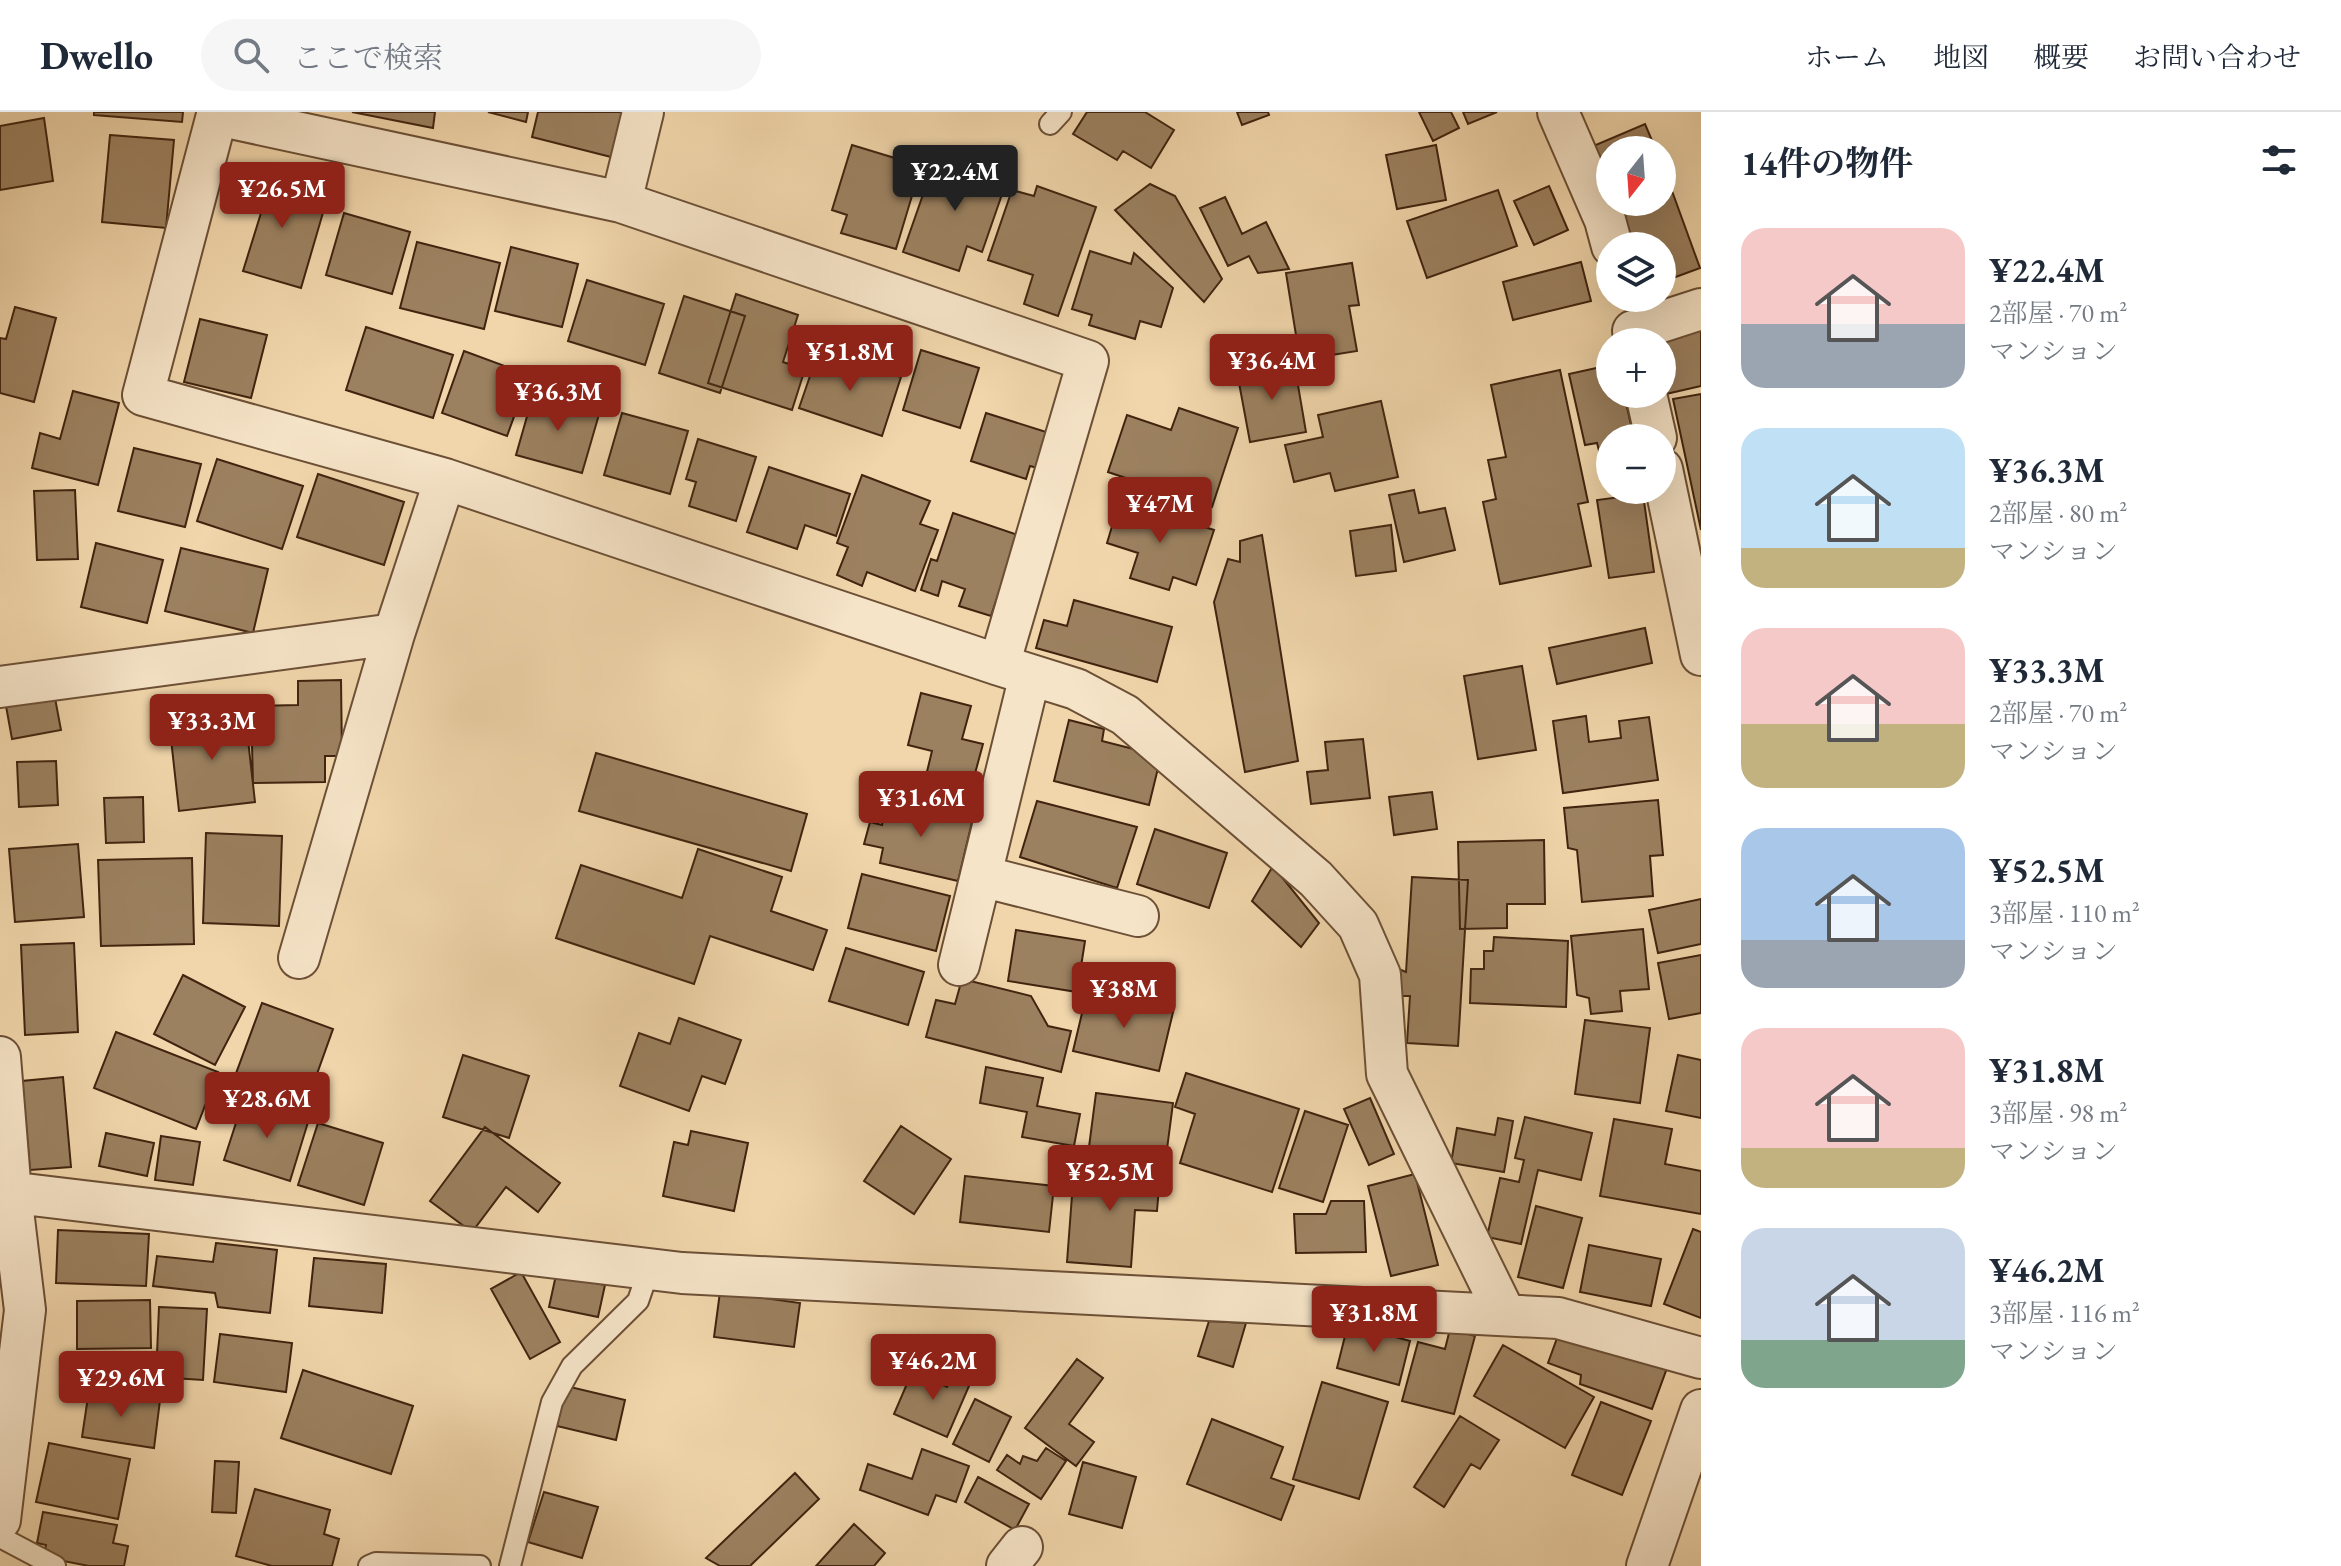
<!DOCTYPE html>
<html lang="ja">
<head>
<meta charset="utf-8">
<style>
  :root { --surface:#fff; --page:#f6f6f7; --text:#1f2937; --muted:#747a83; --line:#e0e1e3; --accent:#8f2418 }
  body { margin:0; font-family:"EB Garamond","Noto Serif JP",serif; background:var(--page); color:var(--text); height:100vh; display:flex; flex-direction:column; font-size:30px; white-space:nowrap }
  * { box-sizing:border-box; margin:0 }
  p { font-size:26px; color:var(--muted) }
  .icon { flex:none; width:44px; height:44px; fill:none; stroke:currentColor; stroke-width:2; stroke-linecap:round; stroke-linejoin:round }
  .map { position:relative; flex:1; overflow:hidden }
  .details { display:flex; flex-direction:column; background:var(--surface); width:640px }
  .details>* { flex:none }
  .needle { width:52px; rotate:197deg }
  .tools { position:absolute; left:1596px; top:24px; display:grid; gap:16px }
  .tools a { display:grid; place-items:center; width:80px; height:80px; border-radius:50%; background:var(--surface); box-shadow:0 8px 32px #0002; font-size:40px }
  .price { position:absolute; translate:-50% -68px; padding:0 18px; border-radius:8px; background:var(--accent); color:#fff; font-size:26px; line-height:52px; filter:drop-shadow(0 2px 4px #0008) }
  .price::after { content:''; position:absolute; left:50%; top:48px; width:24px; height:18px; margin-left:-12px; background:inherit; clip-path:polygon(0 0,100% 0,50% 100%) }
  .price.on { background:#222; color:#fff }
  ul { padding:0; list-style:none }
  li { display:flex; align-items:center; gap:24px; height:200px; padding:0 40px }
  li span { display:grid; place-items:center; flex:none; width:224px; height:160px; border-radius:24px; color:#555 }
  li>.icon { margin-inline-start:auto }
  span .icon { width:96px; height:96px; fill:#fffc; stroke-width:1 }
  li b { font-size:34px }
  h2 { display:flex; justify-content:space-between; align-items:center; height:96px; padding:0 40px; font-size:34px }
  header { display:flex; align-items:center; gap:48px; box-sizing:border-box; height:112px; padding:0 40px; background:var(--surface); border-bottom:2px solid var(--line) }
  header strong { font-size:38px }
  nav { display:flex; gap:44px; margin-inline-start:auto; font-size:28px }
  .search { width:560px; height:72px; background:var(--page); display:flex; align-items:center; gap:20px; box-sizing:border-box; padding:0 28px; border-radius:44px; color:var(--muted); font-size:30px }
  main { display:flex; flex:1; min-height:0 }
  .map>svg:first-child { display:block }
</style>
</head>
<body>
<header>
<strong>Dwello</strong>
<div class="search"><svg class="icon" aria-label="search" viewBox="0 0 24 24"><circle cx="10" cy="10" r="6"/><path d="M15 15l6 6"/></svg>ここで検索</div>
<nav><a>ホーム</a><a>地図</a><a>概要</a><a>お問い合わせ</a></nav>
</header>
<main>
<div class="map">
<svg width="1701" height="1454" viewBox="0 0 1701 1454">
  <rect width="100%" height="100%" fill="#f1d6ab"/>
  <filter id="stains"><feTurbulence type="fractalNoise" baseFrequency=".0025" numOctaves="4"/><feColorMatrix values="0 0 0 0 .2 0 0 0 0 .09 0 0 0 0 .02 0 0 0 .5 -.17"/></filter>
  <radialGradient id="worn" r=".72"><stop offset=".6" stop-color="#630" stop-opacity="0"/><stop offset="1" stop-color="#630" stop-opacity=".3"/></radialGradient>
  <path fill="#9c8160" stroke="#40240f" stroke-width="2" d="M94 0H183L182 10 94 3Z
    M352 0H435L433 16Z
    M488 0H528L526 10Z
    M538 0H627L615 46 532 25Z
    M1087 0H1145L1174 18 1151 56 1123 39 1117 48 1073 22Z
    M1237 0H1268L1269 3 1242 13Z
    M1419 0H1451L1459 16 1433 29Z
    M1463 0H1497L1468 12Z
    M44 6 53 69 0 78V14Z
    M1645 12 1656 38H1610V80L1591 35Z
    M110 23 174 28 166 116 102 110Z
    M852 33 921 54 896 137 841 121 847 103 832 98Z
    M1436 33 1446 88 1397 97 1386 43Z
    M950 45 1008 65 982 140 967 134 959 159 903 140 934 51 946 56Z
    M248 63 327 87 301 176 243 159 261 101 239 95Z
    M1150 72 1175 84 1222 167 1204 190 1115 98Z
    M1037 74 1096 95 1058 204 1024 192 1033 163 988 148 1012 78 1034 84Z
    M1549 74 1568 118 1534 133 1514 89Z
    M1498 78 1517 134 1427 166 1407 109Z
    M1672 79 1700 156 1662 170V134H1635L1621 96 1640 90H1662V82Z
    M1225 85 1242 122 1266 110 1289 157 1258 161 1249 144 1228 154 1200 96Z
    M344 101 410 120 392 182 326 163Z
    M417 130 500 151 484 217 400 196Z
    M511 135 578 152 562 215 495 199Z
    M1090 139 1131 152 1134 141 1173 176 1161 215 1140 209 1135 227 1089 213 1092 203 1072 197Z
    M1581 150 1591 189 1513 208 1503 170Z
    M1352 151 1359 193 1349 194 1357 239 1300 248 1286 161Z
    M587 168 664 192 645 253 568 229Z
    M736 182 798 203 783 250 805 257 792 298 708 271Z
    M684 184 745 204 720 281 659 261Z
    M15 195 56 206 34 290 0 281V226L6 227Z
    M200 207 267 223 251 286 184 270Z
    M1701 210V274L1666 282 1662 264V230Z
    M366 215 453 243 433 306 346 278Z
    M819 238 901 265 882 324 799 296Z
    M921 238 979 256 960 316 903 298Z
    M464 239 529 263 507 324 442 301Z
    M1294 250 1306 320 1250 330 1237 260Z
    M1610 253V282H1624L1634 326H1610V353L1603 354 1597 331 1585 333 1569 262Z
    M1560 258 1588 390 1578 392 1591 454 1500 472 1483 390 1496 387 1488 348 1506 345 1491 273Z
    M73 279 119 291 98 373 32 356 40 321 60 327Z
    M534 280 600 299 582 361 516 343Z
    M1701 282V418L1673 287Z
    M1381 289 1398 365 1335 379 1330 361 1294 370 1285 333 1323 325 1318 303Z
    M1179 296 1238 316 1212 395 1108 360 1127 303 1171 318Z
    M622 301 688 319 670 382 604 363Z
    M986 301 1046 320 1049 310 1059 313 1045 358 1030 354 1026 367 971 349Z
    M698 327 756 345 736 409 689 394 696 370 686 367Z
    M134 336 201 352 185 415 118 399Z
    M217 347 303 374 282 437 197 409Z
    M769 355 850 382 836 424 805 413 797 437 747 420Z
    M318 362 404 390 384 453 297 425Z
    M862 363 930 389 920 412 938 418 915 479 867 460 862 474 837 463 848 435 837 431Z
    M75 378 78 447 37 448 34 379Z
    M1414 378 1419 401 1445 396 1455 438 1404 450 1389 383Z
    M1643 382 1654 460 1609 466 1597 388Z
    M1120 388 1214 418 1196 473 1173 465 1169 478 1130 466 1138 441 1107 431Z
    M953 401 1018 423 991 504 959 494 965 477 942 469 938 484 921 478 931 447 937 449Z
    M1391 413 1396 459 1356 464 1350 419Z
    M1262 423 1298 649 1245 660 1214 490 1228 447 1240 450V429Z
    M96 431 163 448 147 511 81 495Z
    M181 436 268 457 253 521 165 499Z
    M1074 488 1172 515 1157 570 1036 536 1044 508 1067 514Z
    M1645 516 1652 551 1557 572 1549 536Z
    M1522 554 1536 638 1478 647 1464 564Z
    M341 568 342 644H325V670L253 671 251 594 298 593V569Z
    M921 581 971 594 962 627 983 632 970 680 925 668 932 639 908 633Z
    M55 586 61 618 12 627 6 594Z
    M245 601 255 690 179 699 169 609Z
    M1586 604 1589 630 1621 626 1619 609 1649 605 1658 668 1563 681 1553 609Z
    M1069 608 1104 617 1102 629 1161 644 1149 693 1054 669Z
    M1363 627 1370 686 1311 692 1307 660 1328 658 1325 630Z
    M596 641 807 702 791 759 579 699Z
    M56 649 58 693 19 695 17 650Z
    M1432 680 1437 717 1394 723 1389 685Z
    M143 685 144 730 106 731 104 686Z
    M888 685 973 706 958 769 880 751 883 736 864 732 870 710 882 713Z
    M1658 688 1663 743 1650 744 1653 784 1582 790 1577 738 1568 736 1564 696Z
    M1037 689 1137 715 1117 776 1020 745Z
    M1155 717 1227 741 1209 796 1137 772Z
    M206 721 282 724 279 814 203 811Z
    M1544 728 1545 792H1507V816L1460 817 1458 730Z
    M78 732 84 805 15 810 9 737Z
    M698 737 782 765 771 799 827 818 813 858 710 824 694 872 556 826 581 753 682 786Z
    M192 746 194 832 101 834 98 748Z
    M1273 754 1319 811 1301 835 1252 789Z
    M862 762 950 784 936 839 848 816Z
    M1412 765 1468 768 1458 934 1407 931 1410 884H1392L1394 855 1406 860Z
    M1701 787V832L1658 841 1649 798Z
    M1643 817 1649 877 1620 879 1622 899 1591 902 1589 886 1577 883 1571 824Z
    M1016 818 1085 829 1077 880 1008 869Z
    M1494 825 1568 829 1566 895 1470 891 1471 857H1484V839H1493Z
    M74 831 78 920 25 923 21 833Z
    M846 836 924 860 908 913 829 889Z
    M1701 843V901L1669 907 1658 851Z
    M183 863 245 895 215 953 154 922Z
    M962 867 1031 884 1048 914 1071 919 1061 960 926 925 936 888 955 892Z
    M1088 876 1174 896 1159 959 1073 939Z
    M262 891 333 917 303 1001 231 975Z
    M679 906 741 928 725 972 702 964 689 999 620 974 639 921 670 932Z
    M1585 908 1650 916 1640 991 1575 982Z
    M116 920 218 960 196 1017 94 976Z
    M463 943 529 964 509 1026 443 1005Z
    M1678 943 1701 948V1006L1666 999Z
    M986 955 1043 966 1037 994 1080 1002 1074 1034 1022 1025 1027 1000 980 991Z
    M1186 961 1299 997 1272 1080 1180 1051 1195 1002 1175 995Z
    M63 965 71 1055 30 1058 22 969Z
    M1096 981 1173 991 1166 1045 1089 1035Z
    M244 986 309 1007 290 1069 224 1048Z
    M1370 986 1394 1042 1369 1053 1344 997Z
    M1305 999 1348 1013 1323 1090 1279 1076Z
    M1525 1005 1592 1021 1581 1068 1538 1058 1521 1132 1487 1125 1500 1066 1519 1070 1524 1048 1515 1046Z
    M1498 1006 1513 1009 1504 1060 1451 1051 1457 1016 1495 1023Z
    M1614 1007 1672 1017 1665 1052 1701 1059V1102L1600 1084Z
    M318 1011 383 1031 364 1093 298 1073Z
    M901 1014 951 1047 914 1102 864 1069Z
    M485 1015 560 1071 538 1100 506 1075 472 1120 430 1089Z
    M691 1019 748 1031 734 1099 663 1084 674 1030 688 1033Z
    M106 1021 154 1031 147 1064 99 1054Z
    M161 1024 200 1030 193 1073 155 1068Z
    M1133 1048 1161 1050 1157 1099 1135 1098 1131 1155 1067 1150 1074 1057 1132 1062Z
    M1415 1062 1438 1153 1391 1164 1368 1074Z
    M965 1064 1054 1074 1049 1120 960 1110Z
    M1331 1089H1364L1366 1140 1296 1141 1294 1102H1326Z
    M1536 1094 1582 1106 1563 1176 1518 1165Z
    M1693 1117 1701 1120V1206L1664 1192Z
    M58 1118 149 1122 146 1174 56 1171Z
    M216 1131 277 1138 270 1201 218 1195 215 1181 153 1174 157 1144 213 1150Z
    M1589 1133 1661 1147 1651 1194 1580 1180Z
    M314 1146 386 1152 382 1201 309 1194Z
    M521 1160 560 1230 530 1247 491 1177Z
    M556 1163 605 1173 598 1205 549 1195Z
    M720 1180 800 1191 794 1235 714 1225Z
    M150 1188 151 1236 77 1237V1189Z
    M159 1195 207 1197 203 1268 156 1265Z
    M1209 1209 1246 1211 1233 1255 1198 1244Z
    M1348 1212 1410 1229 1399 1273 1337 1256Z
    M1450 1217 1475 1224 1454 1302 1402 1289 1418 1230 1445 1237Z
    M1560 1218 1667 1256 1652 1297 1580 1272 1581 1263 1548 1251Z
    M220 1222 292 1231 286 1280 214 1270Z
    M1503 1233 1594 1285 1565 1336 1474 1284Z
    M1077 1247 1103 1266 1069 1312 1094 1330 1076 1354 1025 1316Z
    M303 1258 413 1294 391 1362 281 1326Z
    M954 1259 972 1267 947 1325 894 1302 912 1260 947 1275Z
    M1322 1270 1388 1290 1359 1387 1293 1367Z
    M566 1274 625 1288 616 1328 557 1314Z
    M89 1278 160 1288 154 1336 82 1325Z
    M975 1287 1011 1305 989 1350 953 1332Z
    M1601 1290 1651 1309 1622 1383 1572 1363Z
    M1460 1304 1499 1328 1480 1357 1471 1352 1444 1395 1414 1375Z
    M1212 1307 1283 1335 1271 1366 1294 1374 1281 1408 1187 1372Z
    M49 1331 130 1347 118 1407 36 1390Z
    M1046 1336 1066 1349 1041 1387 997 1358 1007 1343 1020 1352 1023 1344 1037 1349Z
    M922 1337 969 1354 956 1390 936 1383 928 1403 860 1378 868 1352 912 1367Z
    M215 1349 239 1350 236 1401 212 1400Z
    M1083 1350 1136 1365 1122 1416 1069 1402Z
    M795 1361 819 1387 750 1454H720L706 1446Z
    M978 1365 1029 1392 1015 1418 965 1390Z
    M255 1377 330 1398 324 1422 339 1427 332 1454H272L236 1444Z
    M544 1380 598 1395 582 1446 528 1430Z
    M43 1400 117 1413 113 1431 128 1434 124 1454H89L43 1445 46 1433 37 1431Z
    M854 1412 885 1441 874 1454H816Z"/>
  <g fill="none" stroke-linecap="round" stroke-linejoin="round">
    <g stroke="#6c5036" stroke-width="24">
      <path id="service" d="M1050 12 1061 0
        M0 1425 55 1454
        M369 1454 376 1451 480 1454
        M510 1454 552 1290 572 1254 638 1189 649 1157"/>
    </g>
    <g stroke="#6c5036" stroke-width="44">
      <path id="minor" d="M1558 0 1605 108 1612 134
        M621 90 643 0
        M1633 219 1701 197
        M1646 282 1656 326
        M1662 357 1701 543
        M999 553 1088 249 621 90 217 3 143 283 445 367 999 553 1076 577 1125 603 1316 767 1358 813 1380 863 1387 962 1505 1202
        M0 575 394 522 445 367
        M981 764 1138 804
        M299 846 394 522
        M959 853 1030 563
        M0 945 11 1082 25 1198 0 1408
        M0 1079 682 1161 1558 1206 1701 1246
        M1007 1454 1022 1435
        M1647 1454 1701 1298"/>
    </g>
    <use href="#service" stroke="#f6e4c8" stroke-width="20"/>
    <use href="#minor" stroke="#f6e4c8" stroke-width="40"/>
  </g>
  <rect width="100%" height="100%" filter="url(#stains)"/>
  <rect width="100%" height="100%" fill="url(#worn)"/>
</svg>
<div class="tools">
<a><svg class="needle" viewBox="-14 -14 28 28"><path d="M0-13l5 13h-10z" fill="#e53935"/><path d="M0 13l5-13h-10z" fill="#747a83"/></svg></a>
<a><svg class="icon" aria-label="layers" viewBox="0 0 24 24"><path d="M12 4l9 5-9 5-9-5zM3 14l9 5 9-5"/></svg></a>
<a>+</a>
<a>−</a>
</div>
<b class="price on" style="left:955px;top:101px">¥22.4M</b>
<b class="price" style="left:282px;top:118px">¥26.5M</b>
<b class="price" style="left:850px;top:281px">¥51.8M</b>
<b class="price" style="left:1272px;top:290px">¥36.4M</b>
<b class="price" style="left:558px;top:321px">¥36.3M</b>
<b class="price" style="left:1160px;top:433px">¥47M</b>
<b class="price" style="left:212px;top:650px">¥33.3M</b>
<b class="price" style="left:921px;top:727px">¥31.6M</b>
<b class="price" style="left:1124px;top:918px">¥38M</b>
<b class="price" style="left:267px;top:1028px">¥28.6M</b>
<b class="price" style="left:1110px;top:1101px">¥52.5M</b>
<b class="price" style="left:1374px;top:1242px">¥31.8M</b>
<b class="price" style="left:933px;top:1290px">¥46.2M</b>
<b class="price" style="left:121px;top:1307px">¥29.6M</b>
</div>
<section class="details">
<h2>14件の物件<svg class="icon" aria-label="filters" viewBox="0 0 24 24"><path d="M4 7h16M4 17h16"/><circle cx="9" cy="7" r="2"/><circle cx="15" cy="17" r="2"/></svg></h2>
<ul>
<li><span style="background:linear-gradient(#f6c9c9 60%,#9aa5b1 0)"><svg class="icon" aria-label="home" viewBox="0 0 24 24"><path d="M3 11l9-7 9 7M6 9v11h12V9"/></svg></span><div><b>¥22.4M</b><p>2部屋 · 70 m²</p><p>マンション</p></div></li>
<li><span style="background:linear-gradient(#bfe0f5 75%,#c2b280 0)"><svg class="icon" aria-label="home" viewBox="0 0 24 24"><path d="M3 11l9-7 9 7M6 9v11h12V9"/></svg></span><div><b>¥36.3M</b><p>2部屋 · 80 m²</p><p>マンション</p></div></li>
<li><span style="background:linear-gradient(#f6c9c9 60%,#c2b280 0)"><svg class="icon" aria-label="home" viewBox="0 0 24 24"><path d="M3 11l9-7 9 7M6 9v11h12V9"/></svg></span><div><b>¥33.3M</b><p>2部屋 · 70 m²</p><p>マンション</p></div></li>
<li><span style="background:linear-gradient(#a9c7e8 70%,#9aa5b1 0)"><svg class="icon" aria-label="home" viewBox="0 0 24 24"><path d="M3 11l9-7 9 7M6 9v11h12V9"/></svg></span><div><b>¥52.5M</b><p>3部屋 · 110 m²</p><p>マンション</p></div></li>
<li><span style="background:linear-gradient(#f6c9c9 75%,#c2b280 0)"><svg class="icon" aria-label="home" viewBox="0 0 24 24"><path d="M3 11l9-7 9 7M6 9v11h12V9"/></svg></span><div><b>¥31.8M</b><p>3部屋 · 98 m²</p><p>マンション</p></div></li>
<li><span style="background:linear-gradient(#c9d6e8 70%,#7fa58c 0)"><svg class="icon" aria-label="home" viewBox="0 0 24 24"><path d="M3 11l9-7 9 7M6 9v11h12V9"/></svg></span><div><b>¥46.2M</b><p>3部屋 · 116 m²</p><p>マンション</p></div></li>
</ul>
</section>
</main>
</body>
</html>
